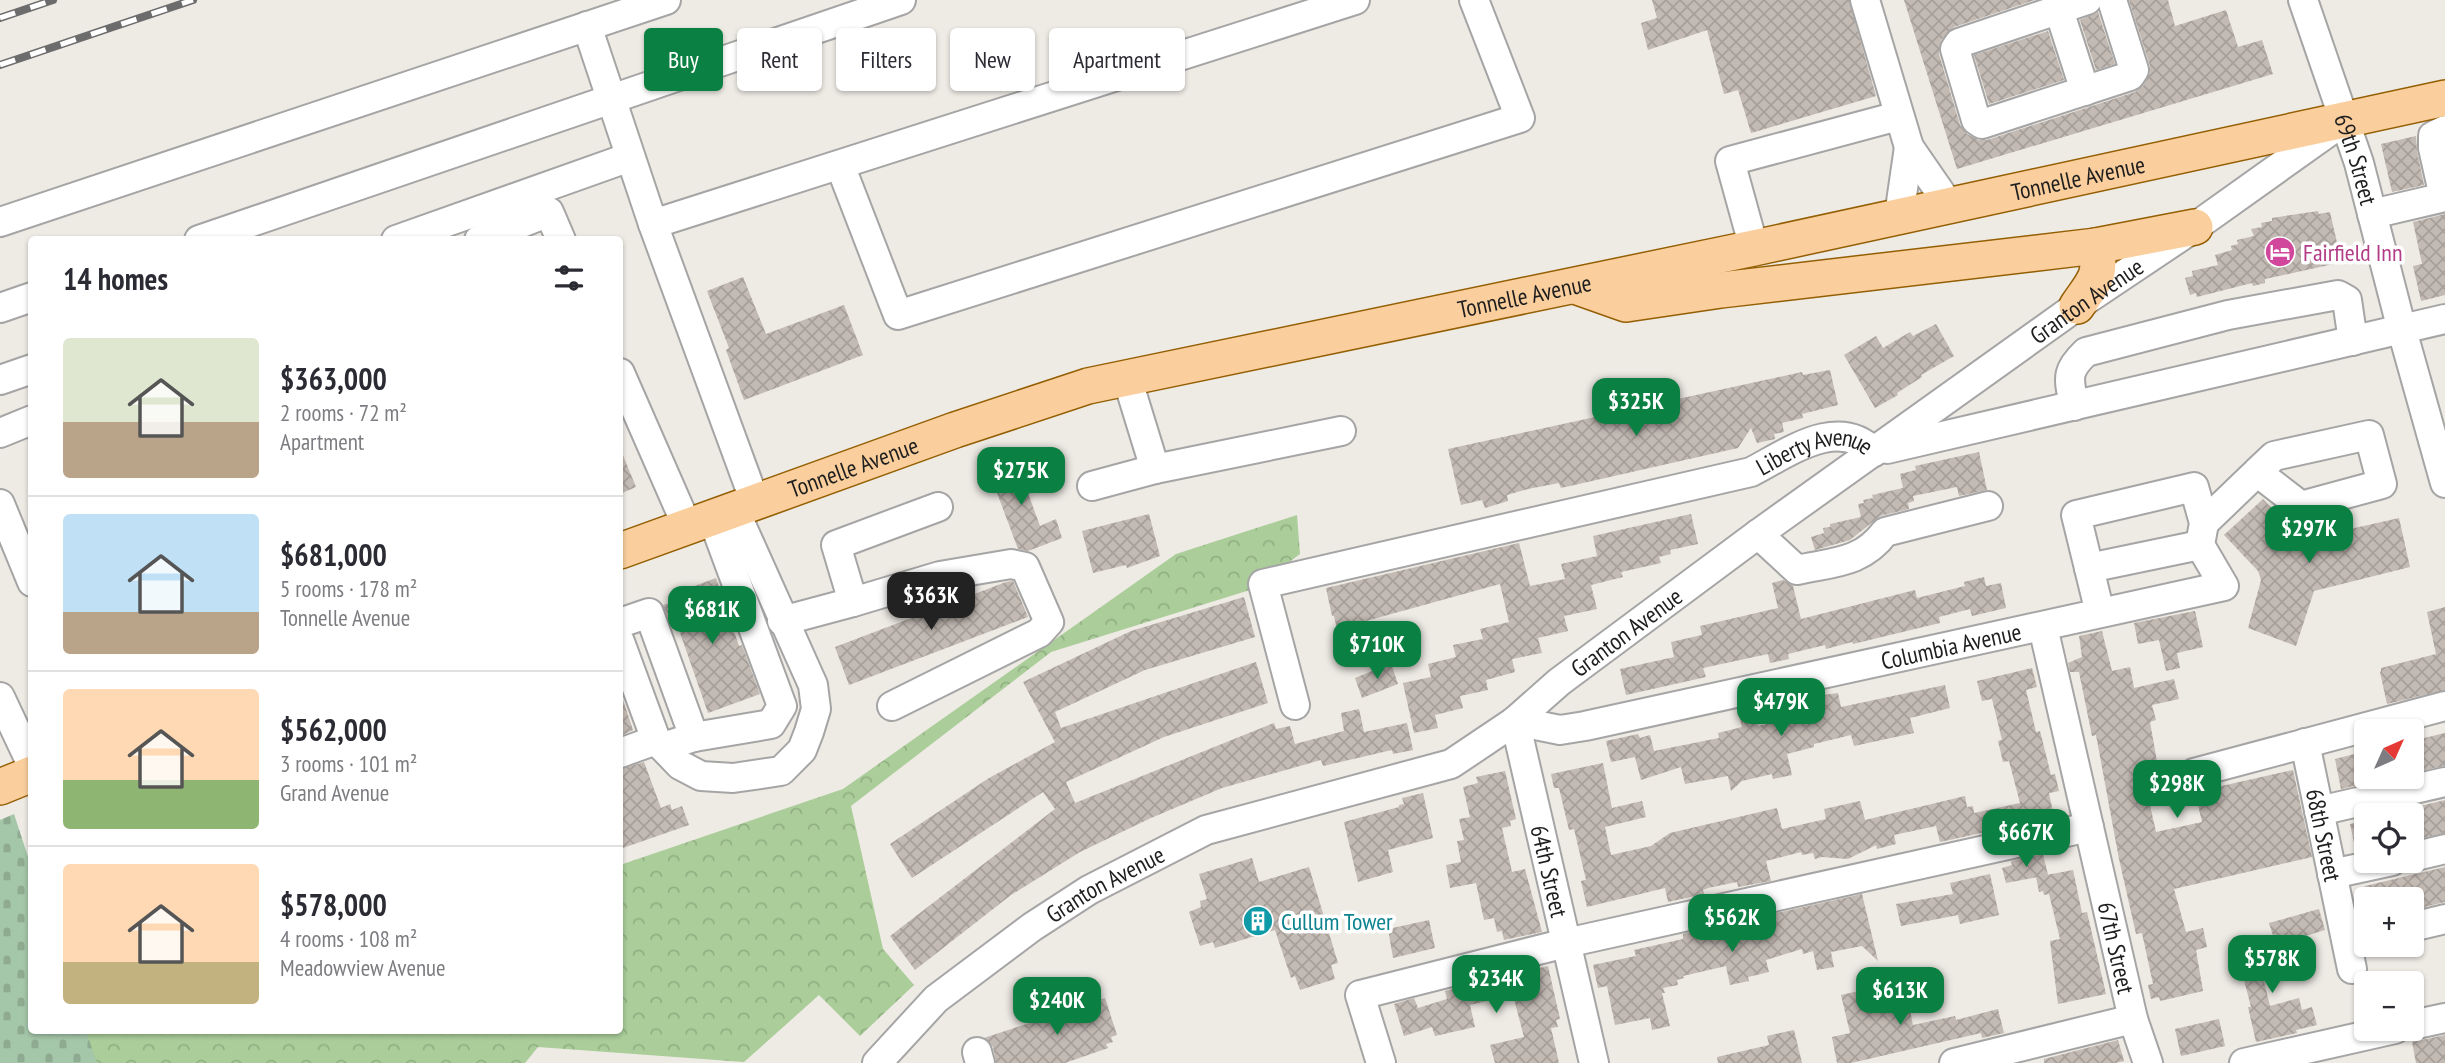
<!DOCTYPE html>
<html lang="en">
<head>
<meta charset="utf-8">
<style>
  :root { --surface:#fff; --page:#f2f2f3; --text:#2b2b33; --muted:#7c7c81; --line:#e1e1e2; --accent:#0b8043 }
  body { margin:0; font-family:"PT Sans Narrow",sans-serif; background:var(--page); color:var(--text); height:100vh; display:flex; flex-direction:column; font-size:26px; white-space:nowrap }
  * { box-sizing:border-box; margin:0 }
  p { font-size:23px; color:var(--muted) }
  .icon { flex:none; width:38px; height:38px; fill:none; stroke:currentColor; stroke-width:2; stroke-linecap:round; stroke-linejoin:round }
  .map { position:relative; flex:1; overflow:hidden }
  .drawer { position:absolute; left:28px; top:236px; width:595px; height:798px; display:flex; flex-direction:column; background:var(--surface); border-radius:7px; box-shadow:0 2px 5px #0004 }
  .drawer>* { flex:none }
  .banner { position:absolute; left:644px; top:28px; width:665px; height:63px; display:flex; gap:14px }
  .needle { width:46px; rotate:45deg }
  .controls { position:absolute; left:2354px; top:719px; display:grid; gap:14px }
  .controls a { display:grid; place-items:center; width:70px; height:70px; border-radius:7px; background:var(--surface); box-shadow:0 2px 5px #0004; font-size:35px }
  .price { position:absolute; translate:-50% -60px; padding:0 16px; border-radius:14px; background:var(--accent); color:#fff; font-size:23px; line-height:46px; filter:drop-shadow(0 2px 4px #0008) }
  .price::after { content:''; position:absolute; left:50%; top:42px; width:21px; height:16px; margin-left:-10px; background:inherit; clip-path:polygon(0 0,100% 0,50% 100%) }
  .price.current { background:#222; color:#fff }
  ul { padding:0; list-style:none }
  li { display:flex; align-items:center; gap:21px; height:175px; padding:0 35px }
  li+li { border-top:2px solid var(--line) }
  li span { display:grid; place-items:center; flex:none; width:196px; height:140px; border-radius:7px; color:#555 }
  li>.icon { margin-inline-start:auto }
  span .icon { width:84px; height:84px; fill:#fffc; stroke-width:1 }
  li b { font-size:30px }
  h2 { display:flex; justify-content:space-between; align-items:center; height:84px; padding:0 35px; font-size:30px }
  .tag { padding:0 24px; border-radius:7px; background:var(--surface); box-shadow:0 2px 5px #0004; font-size:24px; line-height:63px }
  .tag.current { background:var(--accent); color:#fff }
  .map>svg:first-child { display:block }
</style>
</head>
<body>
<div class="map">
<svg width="2445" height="1063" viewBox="0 0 2445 1063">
  <defs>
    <pattern id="forest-crowns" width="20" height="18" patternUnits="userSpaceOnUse" patternTransform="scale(1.75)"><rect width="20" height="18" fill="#aacd99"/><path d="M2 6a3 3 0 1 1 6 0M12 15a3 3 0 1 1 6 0" fill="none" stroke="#92b083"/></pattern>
    <pattern id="cemetery-stones" width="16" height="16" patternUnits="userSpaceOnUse" patternTransform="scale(1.75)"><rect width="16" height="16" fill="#a5c7a9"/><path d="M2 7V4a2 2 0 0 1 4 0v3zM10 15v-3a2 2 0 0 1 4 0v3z" fill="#8eaa91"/></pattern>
    <pattern id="building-cross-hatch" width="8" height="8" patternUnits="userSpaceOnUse" patternTransform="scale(1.75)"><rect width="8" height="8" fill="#c3bab3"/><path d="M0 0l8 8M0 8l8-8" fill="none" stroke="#a79f9a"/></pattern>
  </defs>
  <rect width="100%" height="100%" fill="#eeeae4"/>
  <path fill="url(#forest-crowns)" d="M1297 515 1300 554 1253 589 1051 652 851 806 883 949 914 985 860 1036 819 995 744 1062 538 1047 525 1063H92L83 1031H620V865L843 789 1176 554Z"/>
  <path fill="url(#cemetery-stones)" d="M14 814 31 866 32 1031H86L97 1063H0V820Z"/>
  <path fill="url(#building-cross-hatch)" d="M1652 0H1849L1876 96 1751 133 1738 90 1724 94 1707 30 1648 50 1641 23 1657 18Z
    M1904 0H2035L1954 27 1941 40 1939 54 1960 125 1967 134 1979 140H1987L2135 92 2143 86 2150 73V66L2129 0H2168L2175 26 2226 10 2238 47 2262 40 2273 74 1957 169Z
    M2098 12 2115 64 2096 70 2080 20Z
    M2048 31 2064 80 1989 104 1974 55Z
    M2416 136 2417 151 2424 185 2392 192 2381 144Z
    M2318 211 2319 214 2330 212 2338 247 2335 248 2338 263 2265 279V283L2253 286 2252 283 2197 297 2196 293 2190 295 2185 278 2193 276 2192 271 2218 265 2215 255 2232 250 2231 246 2238 244 2237 240 2254 236 2251 229 2262 227 2261 223 2272 221V218Z
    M2445 214V295L2421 301 2413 266 2422 264 2413 222Z
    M743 277 766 334 844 305 863 355 744 400 726 350 729 348 707 291Z
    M1936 324 1954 356 1921 375 1922 377 1897 393 1898 395 1875 408 1844 355 1876 336 1883 348 1910 332 1913 336Z
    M1830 370 1838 405 1802 414 1803 418 1782 423 1784 432 1774 434 1775 439 1757 443 1751 428 1738 448 1561 488 1559 483 1528 489 1507 495 1508 501 1485 508 1482 500 1461 505 1448 449 1802 372 1803 375Z
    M620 448 636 487 620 494Z
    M1979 452 1987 490 1959 496 1957 487 1913 496 1914 501 1908 503 1909 509 1880 516 1850 540 1815 550 1811 537 1824 533 1823 528 1830 527V524L1861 517 1858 504 1864 503 1863 500 1873 498 1872 495 1903 488 1900 474 1916 470 1915 466Z
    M1014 455 1040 526 1056 519 1062 538 1028 551 1018 549 987 466Z
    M2263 499 2302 540 2399 518 2410 567 2314 591 2296 646 2248 628 2261 580 2258 571 2224 535Z
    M1149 514 1160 556 1127 568 1126 565 1093 573 1082 531Z
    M1691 514 1698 544 1670 550 1671 554 1659 557 1661 563 1621 572 1623 577 1591 585 1597 609 1564 616 1568 631 1538 638 1542 653 1512 659 1515 672 1486 680 1488 690 1460 696 1463 708 1435 715 1438 728 1414 733 1403 683 1431 677 1428 664 1456 657 1453 645 1483 639 1480 629 1509 622 1500 584 1337 629 1334 616H1332L1326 588 1519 543 1530 586 1565 579 1561 564 1597 556 1593 536Z
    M1984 577 1986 586 2001 583 2006 608 1972 616 1970 609 1939 617 1940 623 1923 627 1853 644 1852 642 1826 649 1825 645 1788 654 1789 659 1770 663 1768 654 1703 668 1706 677 1626 695 1620 669 1674 657 1671 642 1702 635 1700 626 1778 608 1772 583 1783 580 1793 586 1801 619 1915 590 1917 598 1965 586 1964 582Z
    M716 578 739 646 742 645 760 694 708 713 678 627 672 629 663 605 670 603 668 596Z
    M1013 581 1028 617 849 685 835 647 1006 582Z
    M1244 597 1255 637 1145 670 1055 712 1061 728 1256 662 1268 703 1164 737 1066 782 1075 803 1274 723 1276 729 1290 726 1295 744 1344 731 1341 713 1359 709 1364 732 1407 723 1413 750 1393 754 1392 750 1323 766 1321 760 1222 788 1151 818 1080 852 1011 895 915 970 890 936 1055 809 1043 792 912 878 890 844 989 778 1055 742 1023 682 1131 631Z
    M2445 607V690L2387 704 2380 672 2381 671V668L2436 654 2427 612Z
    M2195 611 2203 647 2177 653 2180 668 2166 671 2159 640 2138 644 2134 623Z
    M2102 631 2112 671 2130 667 2134 688 2174 679 2179 699 2152 705 2156 720 2150 722 2158 767 2165 765 2169 782 2146 787 2156 832 2202 822 2195 792 2293 770 2312 857 2174 889 2186 932 2203 928 2207 947 2196 950 2203 991 2160 1001 2159 997 2151 999 2148 985 2153 984 2142 933 2136 934 2119 859 2096 735 2092 736 2079 672H2070L2068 663 2082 657 2079 636Z
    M1391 663 1398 684 1362 698 1355 678Z
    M2032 668 2037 687 2026 690 2036 732 2040 731 2051 775 2055 774 2059 791 2049 793 2054 817 1940 842 1936 826 1894 835 1896 844 1877 849 1876 845 1848 859 1822 857 1815 859 1813 853 1802 855 1801 852 1766 861 1771 881 1738 887 1737 882 1708 888 1703 890 1704 894 1668 902 1665 888 1587 907 1581 881 1586 880 1574 829 1569 830 1559 788H1554L1551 774 1603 763 1612 808 1642 801 1646 817 1605 827 1611 855 1651 846 1670 833 1777 808 1782 829 1826 819 1824 809 1860 801 1865 820 1965 796 1967 807 1973 806 1974 813 2020 803 2009 761 2003 762 1998 741 2002 740 1992 699 1982 701 1977 681Z
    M1945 685 1950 708 1910 718 1914 733 1854 746 1851 735 1814 744V747L1787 754 1792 775 1773 779 1772 774 1742 781 1731 791 1728 776 1685 784 1681 767 1641 780 1635 757 1611 762 1606 741 1638 734 1640 738 1650 735 1654 751 1719 738 1718 733 1742 727 1740 719 1757 716 1758 726 1788 719 1787 716 1811 710 1808 700 1824 695 1838 693 1841 707Z
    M620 697H622L633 730 620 736Z
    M2445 733V766L2412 773V741Z
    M2366 751V783L2341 789 2335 759Z
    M644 762 661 808 670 804 672 810 682 806 689 825 620 849V769Z
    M1505 771 1516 819 1510 821 1511 826 1502 828 1512 872 1525 869 1542 932 1504 940 1502 931 1497 932 1494 918 1484 920 1476 883 1450 888 1446 865 1461 862 1457 841 1464 840 1459 819 1470 817 1463 787 1478 783 1476 777Z
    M1423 793 1433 838 1388 850 1393 872 1358 882 1344 822 1399 807V805L1404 804 1402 798Z
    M2445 800V833L2412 840V808Z
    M2366 820V850L2356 852 2350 824Z
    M2043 854 2048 875 2006 883 2002 868 2012 865 2011 861Z
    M1252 858 1259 882 1309 867 1338 963 1331 965 1335 979 1300 990 1295 976 1291 978 1275 930 1215 948 1213 942 1200 946 1189 912 1201 907 1200 901 1207 899 1199 874Z
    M2445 867V902L2412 910V900H2368L2365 886Z
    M2073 870 2082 913 2087 912 2106 994 2058 1004 2050 941 2060 939 2049 894 2044 895 2043 891 2039 892 2036 877Z
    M1990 874 1999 915 1960 924 1958 915 1901 926 1896 904 1953 894 1950 883Z
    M1862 894 1878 961 1862 946 1831 952 1834 967 1817 970 1813 951 1803 954 1802 949 1766 960 1769 972 1748 977 1749 981 1730 985 1726 966 1683 976 1684 978 1677 980 1678 985 1663 988 1665 993H1662L1670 1026 1652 1030 1650 1018 1615 1025 1607 986 1598 988 1593 965 1636 956 1634 950 1683 939V934Z
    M2319 909 2325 930 2276 945 2269 923Z
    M1429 920 1435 948 1393 958 1388 929Z
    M2289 943 2296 968 2263 977 2270 1006 2299 998 2302 1010 2312 1007 2317 1025 2296 1030 2297 1033 2256 1042 2248 1007H2251L2238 957Z
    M1548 966 1560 1019 1556 1020 1558 1027 1551 1028 1559 1063H1495L1490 1045 1524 1037 1513 995 1470 1005 1475 1027 1435 1036 1432 1027 1404 1036 1394 1004 1414 998 1418 1008 1447 999 1445 991Z
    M1922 969 1927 989 1911 993 1906 973Z
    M1905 987 1913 1025 1955 1016 1956 1020 1998 1009 2004 1033 1982 1038 1981 1033 1851 1063H1837L1832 1037 1850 1033 1841 995 1863 990 1864 996Z
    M1105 998 1117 1035 1111 1037 1113 1042 1106 1044 1108 1048 1065 1063H996L993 1047 984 1038Z
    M2219 1019 2225 1046 2181 1056 2175 1029Z
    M1794 1030 1802 1063H1718L1717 1057 1769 1045 1767 1036Z
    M2445 1035V1063H2416L2412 1042Z
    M2118 1040 2124 1061 2116 1063H2044V1059Z"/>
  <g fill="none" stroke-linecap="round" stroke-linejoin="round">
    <g stroke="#a5a5a5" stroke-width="32">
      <g id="minor">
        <path d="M1865 0 1909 147 1949 205"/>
        <path d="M2087 0 1959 43 1955 49 1976 120 1982 124 2130 76 2134 70 2112 0"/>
        <path id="s1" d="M2303 0 2359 163 2402 330 2445 483"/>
        <path d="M2059 10 2085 91"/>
        <path d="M587 26 653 224 755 502"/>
        <path d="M840 165 898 315 1520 118 1474 0"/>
        <path d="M2444 197 2433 148V136L2445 130"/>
        <path d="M2372 214 2445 197"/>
        <path d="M1899 216 1909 147"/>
        <path d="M0 222 666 0"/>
        <path d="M653 224 1355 0"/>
        <path d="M199 240 901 0"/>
        <path d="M396 240 630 157"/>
        <path d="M479 240 549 212 561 240"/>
        <path d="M1754 248 1730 161 1898 116"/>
        <path d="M0 308 32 297"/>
        <path d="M620 373 687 526"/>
        <path d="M1127 378 1155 469 1341 431"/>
        <path d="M0 380 32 369"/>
        <path d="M2074 406C2069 378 2065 372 2086 352L2228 315 2338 295 2347 300 2353 341"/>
        <path d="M0 433 32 420"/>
        <path d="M1887 449 2445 319"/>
        <path d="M1092 486 1155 469"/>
        <path d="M0 504 32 582"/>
        <path d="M2204 523 2257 472 2301 506 2382 484 2369 435 2274 456 2257 472"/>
        <path d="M1758 534 1797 570C1834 562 1862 563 1885 532L1988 506"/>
        <path d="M2089 568 2200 545"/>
        <path d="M853 602 940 576 1011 564 1025 567 1049 622 1039 633 892 706"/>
        <path d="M782 621 853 602 836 545 938 507"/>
        <path d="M620 623 649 613 694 737"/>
        <path id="s2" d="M2043 627 2133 1019 2148 1063"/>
        <path d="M620 642 656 740 680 765 701 776 733 778 781 771 802 750 809 732 816 709 813 685 734 509"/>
        <path d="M0 697 32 765"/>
        <path id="s3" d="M1295 705 1263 584 1751 472C1788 453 1838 415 1874 452"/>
        <path id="s4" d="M1515 721 1560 730 1585 726 2224 586 2200 545 2204 523 2194 487 2076 515 2100 613"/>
        <path id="s5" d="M1515 721 1594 1063"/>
        <path id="s6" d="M2305 743 2352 969"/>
        <path d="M663 747 694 737 771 724 782 706 712 517"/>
        <path d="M620 753 656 740"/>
        <path d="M2194 773 2445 706"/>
        <path d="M2319 811 2445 782"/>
        <path d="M2412 857 2445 849"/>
        <path d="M2332 874 2392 861"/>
        <path d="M2412 927 2445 919"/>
        <path d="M2412 1025 2445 1018"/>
        <path d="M977 1052 980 1063"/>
        <path id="s7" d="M877 1063 936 999 1032 927 1089 890 1206 830 1451 764 1515 721 1559 682 1758 534 2077 306 2195 227 2341 123"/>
        <path d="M1381 1063 1360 995 1566 943 2089 827"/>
        <path d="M1954 1063 2133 1019"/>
        <path d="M2244 1063 2395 1029"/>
      </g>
    </g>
    <g stroke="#945f03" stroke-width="38">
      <g id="major">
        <path d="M1575 286 1626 304 1721 290 2096 246 2195 227"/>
        <path d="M2077 306C2094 281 2102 277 2096 246"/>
        <path id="s8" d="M620 551 955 430 1088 386 1754 248 2445 98"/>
        <path d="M0 787 32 774"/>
      </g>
    </g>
    <use href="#minor" stroke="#fff" stroke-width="28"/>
    <use href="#major" stroke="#facf9d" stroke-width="35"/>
    <g stroke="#6c6c6c" stroke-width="8">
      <path id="rail" d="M0 18 53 0
        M0 65 193 0"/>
    </g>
    <use href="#rail" stroke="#fff" stroke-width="5" stroke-dasharray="16" stroke-linecap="butt"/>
  </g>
  <defs>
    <g id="hotel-disc" transform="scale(1.575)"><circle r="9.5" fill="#d1479c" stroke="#fff"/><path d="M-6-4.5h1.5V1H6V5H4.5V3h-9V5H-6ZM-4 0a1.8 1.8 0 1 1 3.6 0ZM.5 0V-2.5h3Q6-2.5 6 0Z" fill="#fff"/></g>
    <g id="building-disc" transform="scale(1.575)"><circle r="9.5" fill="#0f9aa8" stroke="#fff"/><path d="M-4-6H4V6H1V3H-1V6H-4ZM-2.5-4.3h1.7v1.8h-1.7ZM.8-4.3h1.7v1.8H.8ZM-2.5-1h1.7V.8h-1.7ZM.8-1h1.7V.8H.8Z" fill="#fff"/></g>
  </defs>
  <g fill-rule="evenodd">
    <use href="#hotel-disc" x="2280" y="252"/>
    <use href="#building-disc" x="1258" y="921"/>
  </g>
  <g text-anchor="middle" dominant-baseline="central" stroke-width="7" stroke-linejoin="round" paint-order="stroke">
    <g font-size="24" fill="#1e1e1e" stroke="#fff">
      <text stroke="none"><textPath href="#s1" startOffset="168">69th Street</textPath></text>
      <text stroke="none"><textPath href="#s8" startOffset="1508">Tonnelle Avenue</textPath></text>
      <text stroke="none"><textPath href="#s8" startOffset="942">Tonnelle Avenue</textPath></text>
      <text stroke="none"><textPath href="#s7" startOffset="1447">Granton Avenue</textPath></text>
      <text stroke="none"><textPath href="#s3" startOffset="695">Liberty Avenue</textPath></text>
      <text stroke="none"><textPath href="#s8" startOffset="248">Tonnelle Avenue</textPath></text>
      <text stroke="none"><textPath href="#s7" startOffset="880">Granton Avenue</textPath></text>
      <text stroke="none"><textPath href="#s4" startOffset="446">Columbia Avenue</textPath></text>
      <text stroke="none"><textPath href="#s6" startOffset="94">68th Street</textPath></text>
      <text stroke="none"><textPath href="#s5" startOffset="154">64th Street</textPath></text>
      <text stroke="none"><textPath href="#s7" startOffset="292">Granton Avenue</textPath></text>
      <text stroke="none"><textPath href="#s2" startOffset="329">67th Street</textPath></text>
    </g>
    <g font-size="24" fill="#b23c85" stroke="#fff" text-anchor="start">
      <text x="2303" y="252">Fairfield Inn</text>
    </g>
    <g font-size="24" fill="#0d838f" stroke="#fff" text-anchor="start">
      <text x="1281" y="921">Cullum Tower</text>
    </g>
  </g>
</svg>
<div class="controls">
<a><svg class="needle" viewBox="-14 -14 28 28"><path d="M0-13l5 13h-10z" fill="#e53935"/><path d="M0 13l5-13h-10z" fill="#7c7c81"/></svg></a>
<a><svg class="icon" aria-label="locate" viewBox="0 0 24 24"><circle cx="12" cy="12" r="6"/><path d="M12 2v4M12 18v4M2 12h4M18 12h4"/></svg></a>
<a>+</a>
<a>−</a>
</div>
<b class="price" style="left:1636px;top:438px">$325K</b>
<b class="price" style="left:1021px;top:507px">$275K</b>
<b class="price" style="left:2309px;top:565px">$297K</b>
<b class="price current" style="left:931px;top:632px">$363K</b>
<b class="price" style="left:712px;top:646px">$681K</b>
<b class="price" style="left:1377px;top:681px">$710K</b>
<b class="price" style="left:1781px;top:738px">$479K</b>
<b class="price" style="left:2177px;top:820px">$298K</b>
<b class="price" style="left:2026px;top:869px">$667K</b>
<b class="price" style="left:1732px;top:954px">$562K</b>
<b class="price" style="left:2272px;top:995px">$578K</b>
<b class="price" style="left:1496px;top:1015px">$234K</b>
<b class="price" style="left:1900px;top:1027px">$613K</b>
<b class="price" style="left:1057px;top:1037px">$240K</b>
<div class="banner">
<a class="tag current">Buy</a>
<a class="tag">Rent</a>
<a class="tag">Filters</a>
<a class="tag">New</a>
<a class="tag">Apartment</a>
</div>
<section class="drawer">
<h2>14 homes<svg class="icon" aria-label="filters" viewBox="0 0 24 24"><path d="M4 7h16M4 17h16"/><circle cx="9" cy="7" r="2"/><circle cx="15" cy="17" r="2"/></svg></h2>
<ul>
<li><span style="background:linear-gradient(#dfe7d0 60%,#b9a48a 0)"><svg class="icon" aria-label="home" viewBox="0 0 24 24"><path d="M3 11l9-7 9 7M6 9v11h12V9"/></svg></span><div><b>$363,000</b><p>2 rooms · 72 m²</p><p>Apartment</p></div></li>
<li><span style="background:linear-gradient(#bfe0f5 70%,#b9a48a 0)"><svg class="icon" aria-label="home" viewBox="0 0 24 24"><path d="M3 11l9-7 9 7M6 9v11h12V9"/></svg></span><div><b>$681,000</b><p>5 rooms · 178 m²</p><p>Tonnelle Avenue</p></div></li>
<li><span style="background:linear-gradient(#ffd9b3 65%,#8fb573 0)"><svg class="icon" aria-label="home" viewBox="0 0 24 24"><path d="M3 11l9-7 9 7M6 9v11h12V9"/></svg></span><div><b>$562,000</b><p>3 rooms · 101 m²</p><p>Grand Avenue</p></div></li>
<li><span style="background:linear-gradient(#ffd9b3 70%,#c2b280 0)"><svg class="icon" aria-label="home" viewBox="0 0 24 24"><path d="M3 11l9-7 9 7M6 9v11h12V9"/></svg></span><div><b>$578,000</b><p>4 rooms · 108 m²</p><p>Meadowview Avenue</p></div></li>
</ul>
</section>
</div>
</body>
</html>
